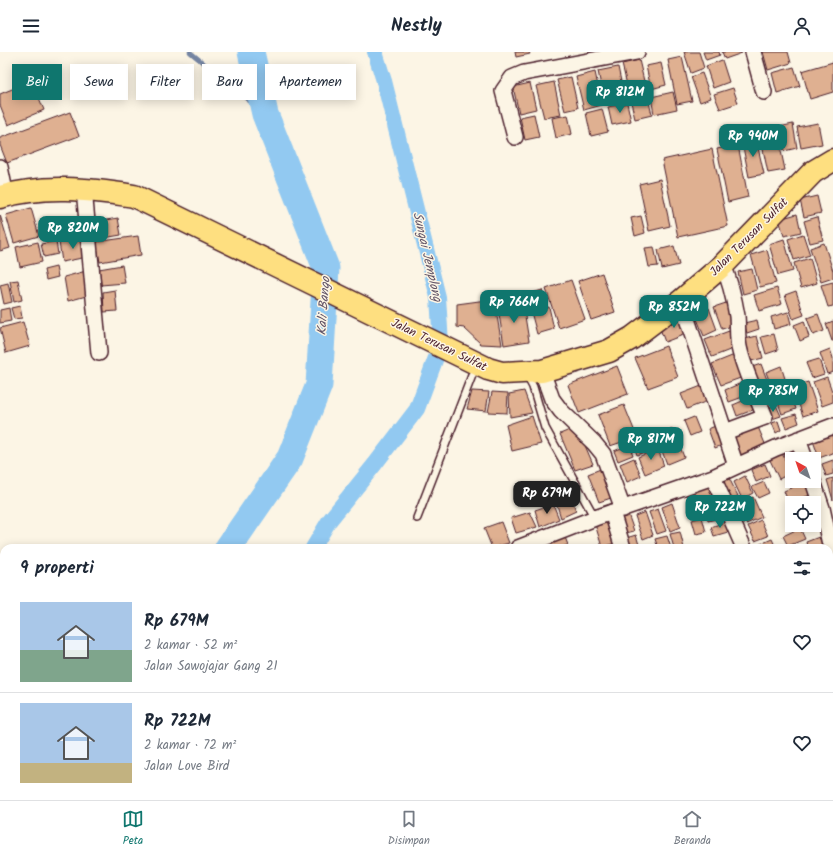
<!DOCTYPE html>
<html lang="id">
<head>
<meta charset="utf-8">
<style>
  :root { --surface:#fff; --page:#f6f6f7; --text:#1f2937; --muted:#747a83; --line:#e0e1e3; --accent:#0f766e }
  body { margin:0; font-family:Kalam,sans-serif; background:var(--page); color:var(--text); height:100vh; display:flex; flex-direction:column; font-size:15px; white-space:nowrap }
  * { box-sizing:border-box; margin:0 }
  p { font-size:13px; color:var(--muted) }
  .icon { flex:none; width:22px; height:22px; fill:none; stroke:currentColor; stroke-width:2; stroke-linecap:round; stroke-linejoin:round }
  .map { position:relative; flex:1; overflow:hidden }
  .details { position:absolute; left:0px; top:492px; width:833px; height:256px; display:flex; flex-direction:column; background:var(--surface); border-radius:12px 12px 0 0; box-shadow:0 2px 10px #0003 }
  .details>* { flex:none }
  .guide { position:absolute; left:12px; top:12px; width:400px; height:36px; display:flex; gap:8px }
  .needle { width:26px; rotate:320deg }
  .controls { position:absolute; left:785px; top:400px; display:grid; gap:8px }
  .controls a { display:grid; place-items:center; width:36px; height:36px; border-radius:0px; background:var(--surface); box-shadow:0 2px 10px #0003; font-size:20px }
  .price { position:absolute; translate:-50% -34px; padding:0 9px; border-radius:8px; background:var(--accent); color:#fff; font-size:13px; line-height:26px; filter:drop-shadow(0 1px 2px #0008) }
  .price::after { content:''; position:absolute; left:50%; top:24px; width:12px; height:9px; margin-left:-6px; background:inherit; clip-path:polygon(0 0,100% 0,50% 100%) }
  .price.current { background:#222; color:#fff }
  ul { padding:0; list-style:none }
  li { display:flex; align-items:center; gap:12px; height:100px; padding:0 20px }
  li+li { border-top:1px solid var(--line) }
  li span { display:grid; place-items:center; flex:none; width:112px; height:80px; border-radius:0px; color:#555 }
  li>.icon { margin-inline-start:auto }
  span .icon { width:48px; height:48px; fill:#fffc; stroke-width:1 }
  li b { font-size:17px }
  h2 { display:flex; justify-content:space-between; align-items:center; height:48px; padding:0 20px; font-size:17px }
  .pill { padding:0 14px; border-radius:0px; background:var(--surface); box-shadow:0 2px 10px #0003; font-size:14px; line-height:36px }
  .pill.current { background:var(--accent); color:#fff }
  header { display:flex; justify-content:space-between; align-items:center; height:52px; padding:0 20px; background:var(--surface); font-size:18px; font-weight:700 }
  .tab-bar { display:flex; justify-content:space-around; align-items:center; height:56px; border-top:1px solid var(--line); background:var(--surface); font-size:11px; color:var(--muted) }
  .tab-bar a { display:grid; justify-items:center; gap:2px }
  .tab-bar .current { color:var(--accent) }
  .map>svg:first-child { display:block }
</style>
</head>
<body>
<header><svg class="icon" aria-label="menu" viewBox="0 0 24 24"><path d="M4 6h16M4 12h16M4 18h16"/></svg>Nestly<svg class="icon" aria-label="person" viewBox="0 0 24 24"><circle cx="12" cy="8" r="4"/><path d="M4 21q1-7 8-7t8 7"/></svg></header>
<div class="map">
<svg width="833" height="748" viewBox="0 0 833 748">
  <rect width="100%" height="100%" fill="#fcf5e5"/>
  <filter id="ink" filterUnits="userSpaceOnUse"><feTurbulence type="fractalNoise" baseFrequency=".025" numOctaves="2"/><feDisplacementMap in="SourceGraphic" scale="8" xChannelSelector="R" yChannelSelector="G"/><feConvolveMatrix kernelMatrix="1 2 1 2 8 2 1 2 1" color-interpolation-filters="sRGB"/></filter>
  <g filter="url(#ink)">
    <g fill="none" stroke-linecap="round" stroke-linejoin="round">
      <path stroke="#7585a2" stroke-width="4.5" d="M190 0 265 62"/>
      <path stroke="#92c9f1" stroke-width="16" d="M313 496 329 469 375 412 417 357 441 292 438 245 384 29 375 0
        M343 744 345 748"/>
      <path stroke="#92c9f1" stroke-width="27" d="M228 496 290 406 319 333 326 216 265 62 251 0
        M179 744 180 748"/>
    </g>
    <path fill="#dfb091" stroke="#4a1f2b" d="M515 0H529L530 2 516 5Z
      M684 0H699L704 16 691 21Z
      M703 0H719L720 3 706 8Z
      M722 0H742V1L725 7Z
      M763 0H788L791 11 768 18Z
      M682 5 692 49 677 52 668 8Z
      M639 8 652 63 635 67 622 12Z
      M722 8 729 30 713 36 706 14Z
      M833 10V40L810 47 802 19Z
      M661 11 666 33 651 37 646 14Z
      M618 15 624 44 604 49 598 19Z
      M794 15 800 34 777 41 772 21Z
      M595 20 602 53 584 58 576 25Z
      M702 21 711 46 700 50 691 25Z
      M571 25 578 56 565 59 557 28Z
      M32 29 44 58 8 73 0 53V42Z
      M554 30 561 63 544 66 536 34Z
      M530 31 536 57 519 61 513 35Z
      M733 36 738 51 720 57 714 42Z
      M673 40 677 57 654 62 651 45Z
      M627 51 631 69 612 73 608 55Z
      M602 57 608 80 591 84 586 61Z
      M70 60 79 84 7 111 0 93V86Z
      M534 62 539 85 525 88 520 65Z
      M568 63 572 82 556 86 552 66Z
      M818 71 822 92 801 96 797 75Z
      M793 72 797 96 784 99 779 75Z
      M776 75 785 118 768 121 759 78Z
      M756 87 764 122 749 125 742 90Z
      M738 93 748 145 728 150 717 97Z
      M712 97 728 174 678 185 662 108Z
      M660 127 670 174 649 179 639 132Z
      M817 144 821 161 804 165 800 148Z
      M31 156 39 184 14 191 6 163Z
      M797 162 801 180 784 184 779 167Z
      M0 163 10 196 0 199Z
      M641 164 645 181 635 184 631 166Z
      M817 165 823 188 810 191 804 169Z
      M77 166 80 180 57 184 55 170Z
      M118 166 121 183 98 187 95 170Z
      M803 182 810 203 794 208 788 187Z
      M138 184 141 203 100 210 96 190Z
      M84 186 87 205 62 210 59 190Z
      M784 187 793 219 778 223 769 192Z
      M56 189 58 202 44 205 41 192Z
      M38 190 42 210 20 215 16 195Z
      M824 191 833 219V226L821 230 810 196Z
      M674 194 679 213 662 217 658 198Z
      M654 195 658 214 649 215 645 196Z
      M767 198 776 231 760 235 751 203Z
      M810 206 817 231 801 236 794 211Z
      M122 213 125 231 101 233 99 217Z
      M56 215 58 225 46 228 44 218Z
      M752 217 757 238 743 242 738 220Z
      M86 219 90 243 68 249 64 225Z
      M602 221 615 260 591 268 578 229Z
      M18 228 22 248 14 250 10 229Z
      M571 228 585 267 559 276 546 237Z
      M833 230V254L828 255 821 233Z
      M8 231 12 250 4 252 0 233Z
      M777 236 782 252 759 259 754 243Z
      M115 238 117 259 104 260 103 240Z
      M542 238 546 252 530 257 526 243Z
      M796 239 804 263 793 267 785 243Z
      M494 247 502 293 481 292 464 276 457 275V252Z
      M726 251 735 273 722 277 714 255Z
      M523 252 529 289 504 293 498 256Z
      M20 254 22 266 14 267 11 256Z
      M549 255 554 277 537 282 531 260Z
      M9 256 11 269 0 271V258Z
      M709 256 717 278 704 284 695 262Z
      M788 260 791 272 774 277 771 265Z
      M818 262 824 279 813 283 807 266Z
      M682 264 688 281 665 290 659 274Z
      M757 268 759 277 747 281 744 271Z
      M804 269 809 285 800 289 794 273Z
      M833 269V289H832L826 272Z
      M23 270 30 294 6 301 0 276Z
      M729 279 735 296 712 305 705 288Z
      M774 282 778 298 766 302 761 285Z
      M757 284 763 306 751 309 745 287Z
      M666 294 678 325 648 336 635 306Z
      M830 297 833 306V320L827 322 820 301Z
      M737 302 746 324 721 333 712 312Z
      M819 307 824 322 812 326 806 311Z
      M761 312 769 333 760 336 752 315Z
      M617 314 628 342 579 361 568 333Z
      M781 314 787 333 773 339 766 320Z
      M827 325 833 342V350L822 354 813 330Z
      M746 329 751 342 729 350 725 338Z
      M808 330 818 359 803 364 793 335Z
      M704 333 710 348 687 357 681 342Z
      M767 337 771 348 764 351 760 339Z
      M789 337 796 357 782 362 775 342Z
      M472 339 489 340 486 359 467 357Z
      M524 339 532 361 510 365 509 342Z
      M492 340 508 341 507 361 488 360Z
      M754 344 758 356 737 364 733 353Z
      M624 353 637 385 610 394 598 363Z
      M776 353 781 364 769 368 765 357Z
      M796 362 799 371 786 376 782 366Z
      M532 364 541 392 512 399 506 373Z
      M694 365 700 380 690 384 684 369Z
      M778 369 781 378 776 381 772 371Z
      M718 373 725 392 715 396 708 377Z
      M577 375 593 412 575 418 560 382Z
      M758 375 766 394 740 404 733 385Z
      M831 376 833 383V401L819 406 811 383Z
      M673 377 675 384 660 390 657 383Z
      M652 387 655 396 637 403 634 394Z
      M677 387 684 405 667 412 660 394Z
      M629 393 633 403 618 409 614 399Z
      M797 394 803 407H792V421L783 400Z
      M658 397 664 414 645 422 638 405Z
      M782 401 791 421 779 427 769 406Z
      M634 406 641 424 627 430 620 412Z
      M833 408V422L826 424 822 412Z
      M765 412 770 424 756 430 751 418Z
      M603 416 614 445 599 450 588 422Z
      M727 422 738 444 728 449 717 427Z
      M745 424 753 441 742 447 734 430Z
      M833 426V448L827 428Z
      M806 429 812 442 789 452 784 439Z
      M764 430 769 441 758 446 752 435Z
      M713 433 721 456 718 457 720 466 708 469 706 461 694 465 687 442Z
      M571 445 576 459 561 466 556 450Z
      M753 445 762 465 746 472 737 452Z
      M672 451 680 475 670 479 662 455Z
      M553 452 559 467 540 475 535 458Z
      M658 457 666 479 657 482 649 460Z
      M530 460 537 475 516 481 511 466Z
      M645 460 653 483 643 487 635 464Z
      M628 462 634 479 626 481 621 465Z
      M607 465 615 491 602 495 594 469Z
      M702 465 706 480 696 482 692 468Z
      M761 468 768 484 755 489 748 474Z
      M501 470 509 491 492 496 484 476Z
      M725 470 728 480 714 484 711 475Z
      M800 476 805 487 788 494 783 484Z
      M563 480 568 493 559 496H553L549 485Z
      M680 480 684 496H674L670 482Z
      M636 483 640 496H629L626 486Z
      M667 484 671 496H658L655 487Z
      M819 485 824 496H808L806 490Z
      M772 487 776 496H755L754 495Z
      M2 625V655H0V626Z
      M833 652V674L830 675 829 654Z
      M0 660H4V686H0Z
      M829 696 833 710V711L829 712Z
      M0 704H4V735H0Z
      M833 737V748H826L825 744H829V738Z
      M6 744H24V748H6Z
      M27 744H41V748H27Z
      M43 744H61L60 748H43Z
      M63 744H76V748H63Z
      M77 744H91V748H77Z
      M92 744H106V748H92Z
      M108 744H122V748H108Z
      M588 744H597L598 748H579V747Z
      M603 744H626L628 748H604Z
      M680 744H689L690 748H681Z
      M693 744H703L704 748H694Z
      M715 744H729L730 748H716Z
      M764 744H770L771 748H753V746Z
      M808 744H823L824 748H809Z"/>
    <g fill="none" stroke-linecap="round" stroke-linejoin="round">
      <g stroke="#4a1f2b" stroke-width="10">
        <path id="service" d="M526 322 533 335 545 376 595 466
          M417 466 476 313"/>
      </g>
      <g stroke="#4a1f2b" stroke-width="18">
        <path id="minor" d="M753 0 764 40
          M515 85 503 39 512 26 524 21 637 0
          M0 115 6 144
          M84 137 99 301
          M723 213C730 229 734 246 737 264 738 274 737 285 739 295 744 319 756 342 765 365L725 380
          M681 249 736 414
          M542 319 552 347 561 359 594 391 603 402 623 457
          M798 387 805 407
          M713 425 744 496
          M813 429 822 456 833 506
          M612 460 623 496
          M518 496 595 466 713 425 776 396 833 374
          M0 604H4
          M0 696H4
          M668 744 669 748
          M797 744 798 748
          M746 748V744"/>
      </g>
      <g stroke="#4a1f2b" stroke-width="25">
        <path id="primary" d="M0 145C44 132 89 137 134 144L488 317 502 321 542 319 609 299 632 286 681 249 723 213 813 120 833 108"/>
      </g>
      <use href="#service" stroke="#fcf5e5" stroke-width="7"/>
      <use href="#minor" stroke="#fcf5e5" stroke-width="15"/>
      <use href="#primary" stroke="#fedf80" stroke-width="22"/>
    </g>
  </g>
  <g text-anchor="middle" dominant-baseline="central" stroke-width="3" stroke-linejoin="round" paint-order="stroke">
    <g font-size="12" fill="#4a1f2b" stroke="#fcf5e5">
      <text transform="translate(749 185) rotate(-45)">Jalan Terusan Sulfat</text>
      <text transform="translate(439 293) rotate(26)">Jalan Terusan Sulfat</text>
    </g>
    <g font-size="13" font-style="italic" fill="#605266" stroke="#fcf5e5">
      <text transform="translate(427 205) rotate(77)">Sungai Jemplong</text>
      <text transform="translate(324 254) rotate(-86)">Kali Bango</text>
    </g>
  </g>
</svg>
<div class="controls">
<a><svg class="needle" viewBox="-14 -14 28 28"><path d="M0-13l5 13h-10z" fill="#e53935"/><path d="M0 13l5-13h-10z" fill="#747a83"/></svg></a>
<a><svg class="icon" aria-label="locate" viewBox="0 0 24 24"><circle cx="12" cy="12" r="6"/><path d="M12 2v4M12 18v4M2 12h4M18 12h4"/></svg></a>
</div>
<b class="price" style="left:620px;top:62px">Rp 812M</b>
<b class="price" style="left:753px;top:106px">Rp 940M</b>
<b class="price" style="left:73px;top:198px">Rp 820M</b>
<b class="price" style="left:514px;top:272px">Rp 766M</b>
<b class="price" style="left:674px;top:277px">Rp 852M</b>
<b class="price" style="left:773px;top:361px">Rp 785M</b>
<b class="price" style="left:651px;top:409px">Rp 817M</b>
<b class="price current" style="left:547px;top:463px">Rp 679M</b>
<b class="price" style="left:720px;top:477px">Rp 722M</b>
<div class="guide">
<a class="pill current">Beli</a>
<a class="pill">Sewa</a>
<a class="pill">Filter</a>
<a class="pill">Baru</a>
<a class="pill">Apartemen</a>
</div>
<section class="details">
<h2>9 properti<svg class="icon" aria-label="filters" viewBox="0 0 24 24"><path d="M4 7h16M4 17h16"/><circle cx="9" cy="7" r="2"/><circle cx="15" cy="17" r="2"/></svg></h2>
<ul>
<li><span style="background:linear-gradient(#a9c7e8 60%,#7fa58c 0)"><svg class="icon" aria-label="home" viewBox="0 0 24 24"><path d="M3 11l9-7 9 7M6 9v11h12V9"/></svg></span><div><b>Rp 679M</b><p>2 kamar · 52 m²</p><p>Jalan Sawojajar Gang 21</p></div><svg class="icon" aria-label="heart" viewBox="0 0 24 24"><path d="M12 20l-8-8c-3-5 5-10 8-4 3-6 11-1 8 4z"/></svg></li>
<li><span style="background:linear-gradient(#a9c7e8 75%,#c2b280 0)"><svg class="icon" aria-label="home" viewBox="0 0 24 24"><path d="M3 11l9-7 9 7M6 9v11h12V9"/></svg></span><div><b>Rp 722M</b><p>2 kamar · 72 m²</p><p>Jalan Love Bird</p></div><svg class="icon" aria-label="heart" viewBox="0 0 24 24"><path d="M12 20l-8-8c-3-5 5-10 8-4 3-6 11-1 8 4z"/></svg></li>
</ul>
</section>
</div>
<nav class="tab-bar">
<a class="current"><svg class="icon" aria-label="map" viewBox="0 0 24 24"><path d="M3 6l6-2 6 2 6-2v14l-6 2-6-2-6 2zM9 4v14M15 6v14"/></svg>Peta</a>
<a><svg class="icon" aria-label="saved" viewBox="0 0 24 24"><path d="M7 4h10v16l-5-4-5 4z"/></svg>Disimpan</a>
<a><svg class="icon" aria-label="home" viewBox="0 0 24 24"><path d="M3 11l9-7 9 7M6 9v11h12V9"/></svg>Beranda</a>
</nav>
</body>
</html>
